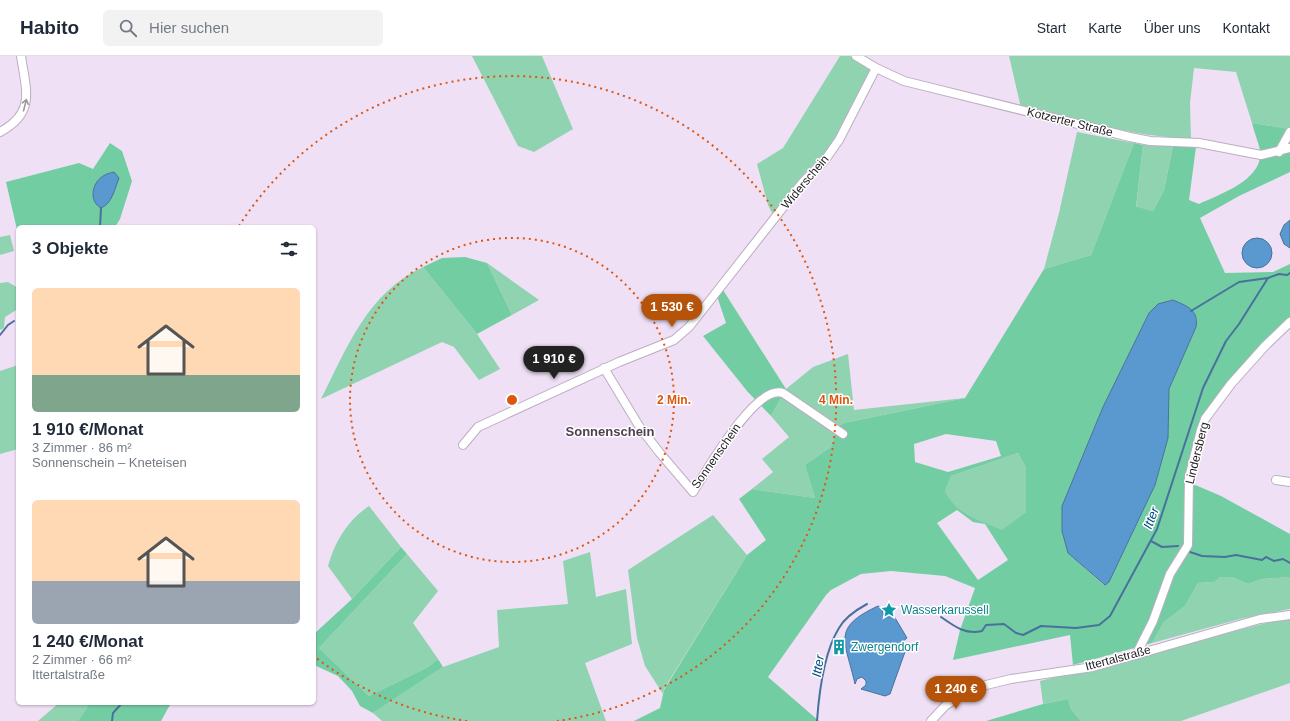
<!DOCTYPE html>
<html lang="de">
<head>
<meta charset="utf-8">
<style>
  :root { --surface:#fff; --page:#f2f2f3; --text:#1f2937; --muted:#747a83; --line:#e0e1e3; --accent:#b45309 }
  body { margin:0; font-family:Helvetica,sans-serif; background:var(--page); color:var(--text); height:100vh; display:flex; flex-direction:column; font-size:15px; white-space:nowrap }
  * { box-sizing:border-box; margin:0 }
  p { font-size:13px; color:var(--muted) }
  .icon { flex:none; width:22px; height:22px; fill:none; stroke:currentColor; stroke-width:2; stroke-linecap:round; stroke-linejoin:round }
  .map { position:relative; flex:1; overflow:hidden }
  .details { position:absolute; left:16px; top:169px; width:300px; height:480px; display:flex; flex-direction:column; background:var(--surface); border-radius:6px; box-shadow:0 1px 3px #0004 }
  .details>* { flex:none }
  .price { position:absolute; translate:-50% -34px; padding:0 9px; border-radius:14px; background:var(--accent); color:#fff; font-size:13px; line-height:26px; filter:drop-shadow(0 1px 2px #0008) }
  .price::after { content:''; position:absolute; left:50%; top:24px; width:12px; height:9px; margin-left:-6px; background:inherit; clip-path:polygon(0 0,100% 0,50% 100%) }
  .price.current { background:#222; color:#fff }
  ul { padding:0; list-style:none }
  li { display:grid; align-content:center; gap:8px; height:212px; padding:0 16px }
  li span { display:grid; place-items:center; height:124px; border-radius:6px; color:#555 }
  li>.icon { margin-inline-start:auto }
  span .icon { width:72px; height:72px; fill:#fffc; stroke-width:1 }
  li b { font-size:17px }
  h2 { display:flex; justify-content:space-between; align-items:center; height:48px; padding:0 16px; font-size:17px }
  header { display:flex; align-items:center; gap:24px; box-sizing:border-box; height:56px; padding:0 20px; background:var(--surface); border-bottom:1px solid var(--line) }
  header strong { font-size:19px }
  nav { display:flex; gap:22px; margin-inline-start:auto; font-size:14px }
  .search { width:280px; height:36px; background:var(--page); display:flex; align-items:center; gap:10px; box-sizing:border-box; padding:0 14px; border-radius:6px; color:var(--muted); font-size:15px }
  .map>svg:first-child { display:block }
</style>
</head>
<body>
<header>
<strong>Habito</strong>
<div class="search"><svg class="icon" aria-label="search" viewBox="0 0 24 24"><circle cx="10" cy="10" r="6"/><path d="M15 15l6 6"/></svg>Hier suchen</div>
<nav><a>Start</a><a>Karte</a><a>Über uns</a><a>Kontakt</a></nav>
</header>
<div class="map">
<svg width="1290" height="665" viewBox="0 0 1290 665">
  <rect width="100%" height="100%" fill="#efe0f5"/>
  <path fill="#8fd3b1" d="M472 0H542L573 73 534 96 518 90Z
    M840 0H850L870 11V20C857 44 846 73 828 93 821 103 798 120 796 130L773 159 768 149 757 108 783 92Z
    M1009 0H1290V73L1252 67 1236 16 1194 12 1190 47 1191 83C1133 80 1078 65 1021 52Z
    M1077 76 1134 87 1091 199 1044 213 1059 157Z
    M1143 89 1173 90 1164 134 1153 155 1136 152Z
    M10 179 14 195 0 199V181Z
    M487 207 539 244 512 259Z
    M423 211 477 278 500 313 479 324 454 291 442 286 321 343C347 292 367 237 423 211Z
    M8 226 18 232V253L5 261 4 272 0 274V227Z
    M848 298 854 354 965 342 849 366 832 390 805 409 815 442 752 433 773 416 762 403 789 381 771 360 786 333 813 311Z
    M18 309V393L0 398V315Z
    M1018 397 1026 412V456L1002 475C978 464 957 458 945 435L951 420Z
    M369 450 401 491 352 543 328 510C335 485 348 464 369 450Z
    M713 459 747 499 664 633 663 638 645 610 637 582 628 514Z
    M590 496 596 541 626 533 632 588 585 607 606 665H382L373 657 443 611 499 591 497 554 568 548 563 505Z
    M407 498 438 535 413 567 438 603 428 611 369 640 319 592Z
    M1220 521H1232L1248 528 1262 523 1290 521V553L1240 563 1152 587 1164 566 1185 550 1198 527 1213 526Z
    M1290 563V627L1181 665H1081L1071 653 1068 643 1043 648 1040 625 1270 566Z
    M59 647H90L78 665H38Z"/>
  <path fill="#73cda3" fill-rule="evenodd" d="M1252 67 1290 73V116L1239 140 1200 162 1225 217 1273 216 1290 208V262L1215 342 1207 354 1185 422 1193 428 1221 440 1290 478V521L1262 523 1248 528 1232 521H1220L1214 526 1198 527 1185 550 1164 566 1152 587 1073 609 1070 579 953 604 960 574 975 532 945 520 891 515 861 518 831 534 826 539 768 621 819 665H634L660 652 664 634 747 499 766 484 739 443 752 433 815 442 805 409 832 390 838 370 849 366 965 342 1044 213 1091 199 1134 87 1143 89 1136 151 1153 155 1164 134 1173 90 1196 91 1189 144 1199 148C1220 138 1264 124 1260 94 1258 85 1254 76 1252 67ZM1159 248 1197 263 1196 271 1169 333 1155 429 1109 526 1104 529 1068 497 1062 475V450L1103 351 1149 257ZM946 378 996 385 1001 400 948 416 915 406 914 388ZM1018 397 1026 412V456L1002 474C978 464 957 458 945 435L951 420ZM957 454 973 466 985 468 1008 504 978 524 937 467Z
    M110 87 122 95 132 125 120 163 115 171H18V178L6 126 79 107 93 113Z
    M465 201 487 207 512 259 477 278 423 211 442 202Z
    M723 234 786 333 771 360 747 335 703 280 726 267 717 240Z
    M401 491 407 498 319 592 369 640 428 611 438 603 443 611 373 657 360 650 352 635 338 620 314 609V578L352 543Z
    M1068 643 1071 653 1081 665H986L1043 648Z
    M90 647H171L161 665H78Z"/>
  <path fill="#5a98d0" stroke="#48729c" d="M114 116 119 122C115 132 112 148 101 152 88 145 92 125 105 119 108 117 111 117 114 116Z
    M1290 164V192L1284 188 1280 178 1284 169Z
    M1242 197a15 15 0 1 1 30 0a15 15 0 1 1-30 0Z
    M1173 244C1187 250 1199 254 1196 271L1169 333 1168 382 1155 429 1109 526 1105 529 1068 497 1062 475V450L1103 351 1149 257 1158 248Z
    M878 550 882 552 883 558 888 561 894 560 907 582 902 586 903 591 906 593 890 638 885 640 861 633 866 629V625L862 621 857 623 855 628C845 584 831 572 878 550Z"/>
  <g fill="none" stroke-linecap="round" stroke-linejoin="round">
    <path stroke="#48729c" stroke-width="2" d="M100 171 101 152
      M1191 255 1239 226 1268 222
      M0 279 8 269 14 265
      M1151 485 1162 491 1178 490
      M1190 496 1202 500 1225 501 1236 499 1262 504 1266 501 1274 505 1283 503 1290 507
      M941 561C954 570 965 579 982 575L986 569 1004 568 1016 577 1023 579 1041 570 1076 572 1099 569 1110 560 1157 473 1203 332 1226 285 1239 268 1268 222 1279 218 1287 219 1290 217
      M112 665 113 657 122 647
      M817 665C819 637 824 596 839 572 845 561 856 554 867 548"/>
    <g stroke="#bcaec2" stroke-width="10">
      <path id="minor" d="M856 0 876 12 904 25 1130 81 1150 85 1199 87 1261 99 1290 92
        M0 76C36 57 26 34 21 0
        M1279 96 1290 76
        M604 312 639 370 659 396 693 436C706 416 756 327 783 337L843 378
        M463 389 478 371 619 306 674 284 689 271 803 126 825 104 839 84 876 12
        M1276 424 1290 426
        M1137 597 1153 565 1170 518 1188 489 1189 422 1201 374 1205 363 1231 328 1265 290 1290 266
        M931 665 945 650 960 640 986 629 1011 623 1093 611 1260 563 1290 559"/>
    </g>
    <use href="#minor" stroke="#fff" stroke-width="8"/>
  </g>
  <defs><path id="oneway-shaft" d="M-6 0H5M1.5-3L5.5 0L1.5 3" fill="none" stroke-width="1.6" stroke-linecap="round" stroke-linejoin="round"/></defs>
  <use stroke="#9a989b" href="#oneway-shaft" transform="translate(25 49) rotate(-76)"/>
  <g fill="none" stroke="#de560d" stroke-width="2" stroke-dasharray="2 4">
    <circle cx="512" cy="344" r="162"/>
    <path d="M467 665A324 324 0 0 1 315 601M239 170A324 324 0 1 1 557 665"/>
  </g>
  <defs>
    <g id="sight-bare" transform="scale(1.2)"><path d="M0-6L1.8-2.2L6-1.7L2.9 1.2L3.7 5.4L0 3.3L-3.7 5.4L-2.9 1.2L-6-1.7L-1.8-2.2Z" fill="#0f9aa8" stroke="#fff" stroke-width="2.5" paint-order="stroke"/></g>
    <g id="building-bare" transform="scale(1.2)"><path d="M-4-6H4V6H1V3H-1V6H-4ZM-2.5-4.3h1.7v1.8h-1.7ZM.8-4.3h1.7v1.8H.8ZM-2.5-1h1.7V.8h-1.7ZM.8-1h1.7V.8H.8Z" fill="#0f9aa8" stroke="#fff" stroke-width="2.5" paint-order="stroke"/></g>
  </defs>
  <g fill-rule="evenodd">
    <use href="#sight-bare" x="889" y="554"/>
    <use href="#building-bare" x="839" y="591"/>
  </g>
  <g text-anchor="middle" dominant-baseline="central" stroke-width="3" stroke-linejoin="round" paint-order="stroke">
    <g font-size="12" fill="#1f1a21" stroke="#fff">
      <text transform="translate(1070 66) rotate(14)">Kotzerter Straße</text>
      <text transform="translate(805 126) rotate(-50)">Widerschein</text>
      <text transform="translate(1197 397) rotate(-76)">Lindersberg</text>
      <text transform="translate(716 400) rotate(-55)">Sonnenschein</text>
      <text transform="translate(1118 602) rotate(-15)">Ittertalstraße</text>
    </g>
    <g font-size="12" fill="#0d838f" stroke="#fff" text-anchor="start">
      <text x="901" y="554">Wasserkarussell</text>
      <text x="851" y="591">Zwergendorf</text>
    </g>
    <g font-size="13" font-weight="bold" fill="#4d4152" stroke="#fff">
      <text x="610" y="375">Sonnenschein</text>
    </g>
    <g font-size="13" font-style="italic" fill="#034f84" stroke="#fff">
      <text transform="translate(1151 462) rotate(-69)">Itter</text>
      <text transform="translate(818 610) rotate(-80)">Itter</text>
    </g>
  </g>
  <circle cx="512" cy="344" r="6" fill="#de560d" stroke="#fff" stroke-width="2"/>
  <g font-size="12" text-anchor="middle" font-weight="bold" fill="#de560d" stroke="#fff" stroke-width="3" stroke-linejoin="round" paint-order="stroke">
    <text x="674" y="348">2 Min.</text>
    <text x="836" y="348">4 Min.</text>
  </g>
</svg>
<b class="price" style="left:672px;top:272px">1 530 €</b>
<b class="price current" style="left:554px;top:324px">1 910 €</b>
<b class="price" style="left:956px;top:654px">1 240 €</b>
<section class="details">
<h2>3 Objekte<svg class="icon" aria-label="filters" viewBox="0 0 24 24"><path d="M4 7h16M4 17h16"/><circle cx="9" cy="7" r="2"/><circle cx="15" cy="17" r="2"/></svg></h2>
<ul>
<li><span style="background:linear-gradient(#ffd9b3 70%,#7fa58c 0)"><svg class="icon" aria-label="home" viewBox="0 0 24 24"><path d="M3 11l9-7 9 7M6 9v11h12V9"/></svg></span><div><b>1 910 €/Monat</b><p>3 Zimmer · 86 m²</p><p>Sonnenschein – Kneteisen</p></div></li>
<li><span style="background:linear-gradient(#ffd9b3 65%,#9aa5b1 0)"><svg class="icon" aria-label="home" viewBox="0 0 24 24"><path d="M3 11l9-7 9 7M6 9v11h12V9"/></svg></span><div><b>1 240 €/Monat</b><p>2 Zimmer · 66 m²</p><p>Ittertalstraße</p></div></li>
</ul>
</section>
</div>
</body>
</html>
